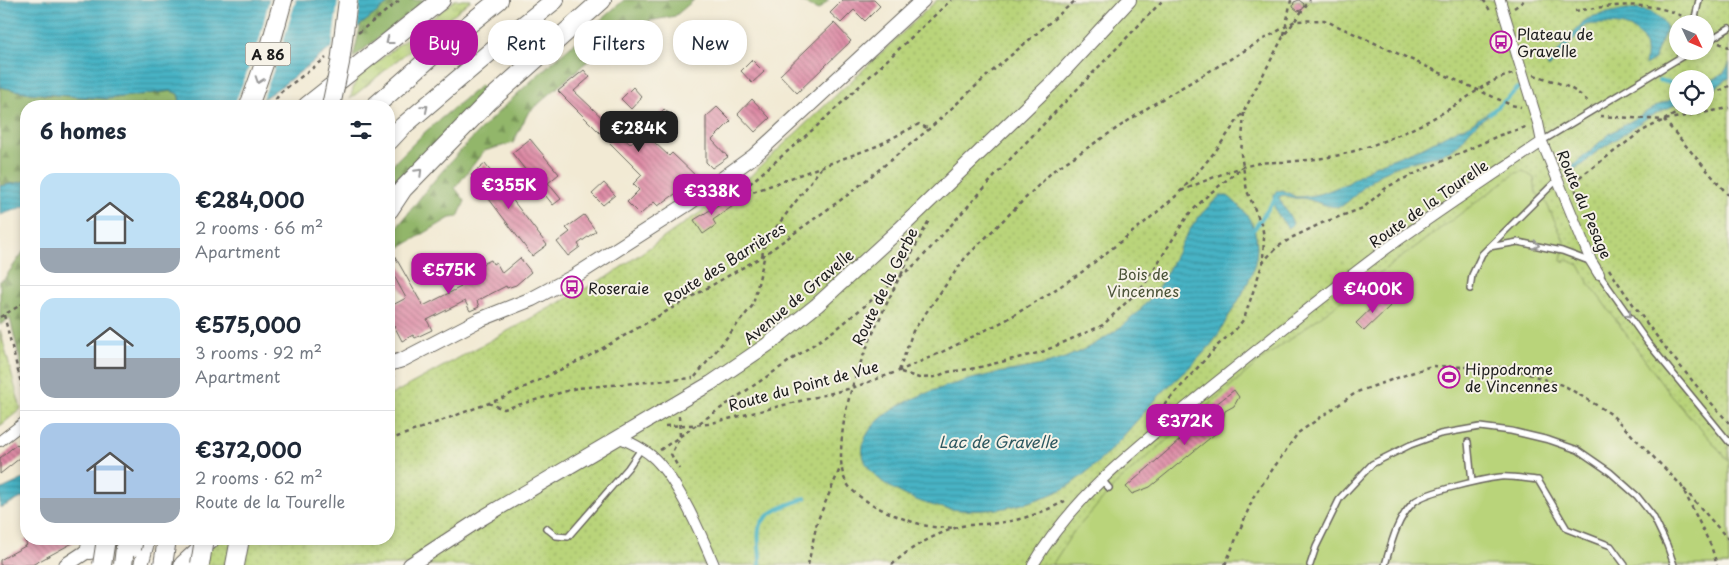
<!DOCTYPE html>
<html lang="en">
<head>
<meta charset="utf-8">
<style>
  :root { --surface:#fff; --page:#f2f2f3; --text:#1f2937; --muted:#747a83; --line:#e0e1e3; --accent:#b5179e }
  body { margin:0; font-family:"Playpen Sans",sans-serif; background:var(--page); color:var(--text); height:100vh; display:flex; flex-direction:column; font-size:19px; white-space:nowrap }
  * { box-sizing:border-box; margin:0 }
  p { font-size:16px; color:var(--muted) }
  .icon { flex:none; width:28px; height:28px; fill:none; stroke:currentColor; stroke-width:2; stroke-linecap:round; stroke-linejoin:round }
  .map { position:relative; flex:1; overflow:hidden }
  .panel { position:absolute; left:20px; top:100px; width:375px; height:445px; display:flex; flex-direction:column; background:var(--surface); border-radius:20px; box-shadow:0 2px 8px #0003 }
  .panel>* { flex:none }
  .banner { position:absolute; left:410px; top:20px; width:475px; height:45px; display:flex; gap:10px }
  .needle { width:32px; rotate:134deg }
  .buttons { position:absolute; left:1669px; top:15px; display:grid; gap:10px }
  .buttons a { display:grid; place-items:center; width:45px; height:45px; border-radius:50%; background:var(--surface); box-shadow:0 2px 8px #0003; font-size:25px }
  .price { position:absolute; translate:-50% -42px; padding:0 11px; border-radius:10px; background:var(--accent); color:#fff; font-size:16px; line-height:32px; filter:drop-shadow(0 1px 2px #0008) }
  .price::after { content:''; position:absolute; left:50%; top:30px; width:15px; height:11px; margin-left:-8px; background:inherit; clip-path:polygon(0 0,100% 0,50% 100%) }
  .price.active { background:#222; color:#fff }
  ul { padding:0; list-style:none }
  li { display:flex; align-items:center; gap:15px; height:125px; padding:0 20px }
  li+li { border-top:1px solid var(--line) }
  li span { display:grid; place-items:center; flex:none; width:140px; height:100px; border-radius:15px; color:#555 }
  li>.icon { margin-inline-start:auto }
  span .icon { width:60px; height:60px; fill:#fffc; stroke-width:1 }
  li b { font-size:21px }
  h2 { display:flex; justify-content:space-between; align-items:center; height:60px; padding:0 20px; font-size:21px }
  .tag { padding:0 18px; border-radius:20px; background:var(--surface); box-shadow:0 2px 8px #0003; font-size:18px; line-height:45px }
  .tag.active { background:var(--accent); color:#fff }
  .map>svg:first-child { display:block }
</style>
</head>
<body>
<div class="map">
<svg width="1729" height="565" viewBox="0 0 1729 565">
  <defs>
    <pattern id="grass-tufts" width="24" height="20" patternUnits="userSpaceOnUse" patternTransform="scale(1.25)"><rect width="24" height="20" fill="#b9d47a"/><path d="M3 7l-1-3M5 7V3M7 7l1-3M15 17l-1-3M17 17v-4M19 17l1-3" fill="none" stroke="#9eb569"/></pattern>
    <pattern id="forest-firs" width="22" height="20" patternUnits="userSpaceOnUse" patternTransform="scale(1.25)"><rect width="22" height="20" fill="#92b66a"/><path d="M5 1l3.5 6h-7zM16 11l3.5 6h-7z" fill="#769356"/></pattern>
    <pattern id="park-dots" width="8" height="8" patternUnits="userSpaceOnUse" patternTransform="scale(1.25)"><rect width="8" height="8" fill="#b9d47a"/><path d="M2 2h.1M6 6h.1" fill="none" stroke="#9eb569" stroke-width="1.8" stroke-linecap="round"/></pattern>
    <pattern id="water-rules" width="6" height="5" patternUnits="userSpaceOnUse" patternTransform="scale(1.25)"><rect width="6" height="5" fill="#47b3c5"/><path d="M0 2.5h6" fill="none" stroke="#3a919f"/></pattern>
    <pattern id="building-back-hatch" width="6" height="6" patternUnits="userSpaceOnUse" patternTransform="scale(1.25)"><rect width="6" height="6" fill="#dd89a4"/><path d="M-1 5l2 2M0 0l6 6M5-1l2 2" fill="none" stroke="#b26f85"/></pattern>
  </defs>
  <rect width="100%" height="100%" fill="#f7f3e8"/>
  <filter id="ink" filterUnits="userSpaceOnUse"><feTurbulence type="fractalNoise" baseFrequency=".02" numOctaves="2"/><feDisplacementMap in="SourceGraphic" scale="10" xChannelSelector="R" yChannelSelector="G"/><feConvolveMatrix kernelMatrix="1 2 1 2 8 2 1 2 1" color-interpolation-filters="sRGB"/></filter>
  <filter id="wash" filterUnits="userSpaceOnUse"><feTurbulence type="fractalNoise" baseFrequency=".0096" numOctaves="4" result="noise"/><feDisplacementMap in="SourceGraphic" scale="20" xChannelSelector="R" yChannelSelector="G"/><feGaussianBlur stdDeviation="1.12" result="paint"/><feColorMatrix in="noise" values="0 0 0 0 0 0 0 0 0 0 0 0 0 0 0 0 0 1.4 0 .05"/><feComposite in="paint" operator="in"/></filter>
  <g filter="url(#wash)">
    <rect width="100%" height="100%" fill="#f2ead4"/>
    <path fill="url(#grass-tufts)" stroke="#6a784b" d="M455 0H471L350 99 356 79Z"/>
    <path fill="url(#forest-firs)" stroke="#576943" d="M393 0H426L353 58 361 24Z
      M624 0H694L675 16 629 25 528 113 513 143 484 151 455 188 465 201 458 217 450 218 389 254C389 250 388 246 389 242 391 232 404 220 410 211 469 132 549 64 624 0Z
      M797 0H829L818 10Z
      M481 85 488 93 389 200V168L425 132Z
      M0 87 30 93 107 99 171 91 178 94 180 101 176 106H26V181L0 186Z
      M26 248V386L10 318 0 325V281L4 279Z"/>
    <path fill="url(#park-dots)" stroke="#6a784b" fill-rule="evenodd" d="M937 0H1729V565H177L203 539H389V396L610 275 745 181ZM1678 24H1705V51H1678ZM1678 79H1705V106H1678Z
      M0 330 21 409 0 426Z"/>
    <path fill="#b9d47a" stroke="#6a784b" d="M1523 171 1534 178 1536 193 1546 202 1564 241 1561 261 1564 262 1565 259 1579 265 1588 282 1670 394 1729 461V565H1052L1072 534 1119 481 1260 361 1516 173Z"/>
    <path fill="url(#water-rules)" stroke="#326870" d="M0 0H393L283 85 255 104 246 106H176L180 101 178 94 171 91 107 99 30 93 0 87Z
      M1626 9C1645 10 1658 10 1667 28 1663 39 1657 48 1655 59L1645 65C1646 58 1647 51 1645 45 1638 21 1606 23 1586 25L1549 68 1547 65 1584 21 1594 16Z
      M1729 63V78L1715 88 1705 90V81C1716 80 1726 74 1729 63Z
      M1677 97V104L1650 116 1594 154 1584 164 1569 172 1568 170 1609 134 1656 106Z
      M1490 111 1492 112C1486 117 1479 121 1474 127 1465 135 1461 145 1450 151 1428 160 1404 161 1384 172 1368 181 1356 196 1342 206 1327 209 1316 200 1302 198 1299 198 1297 199 1294 198 1287 197 1286 193 1279 197 1282 207 1290 213 1293 224L1289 228C1280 220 1267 202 1277 191L1283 190 1296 197 1309 196 1323 193 1348 183 1374 166 1423 147 1458 129 1469 125Z
      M26 181V206L0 215V186Z
      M1220 196H1228C1239 205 1250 216 1254 229 1265 261 1243 293 1227 319 1222 328 1217 338 1210 346 1195 364 1176 378 1160 395 1134 422 1112 453 1082 476 1076 480 1071 485 1065 488 1052 495 1028 503 1014 506 995 511 963 512 944 508 910 502 834 469 874 425 898 399 947 385 980 377 1006 370 1034 369 1059 360 1093 348 1129 326 1151 297 1166 279 1174 256 1186 236 1195 220 1206 208 1220 196Z
      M26 478V496L0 508V490Z"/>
    <path fill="#f2ead4" d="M269 0H296L278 58 261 103 256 106H234L259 42Z
      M338 0H360L357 30 332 50Z"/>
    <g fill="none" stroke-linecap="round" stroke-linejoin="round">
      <path stroke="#47b3c5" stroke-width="4" d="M1659 80 1678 85
        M1489 114 1510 96 1518 88
        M1254 229 1276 198
        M760 565C761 554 757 540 759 529 764 510 790 505 805 498"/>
    </g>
    <g id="blocks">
      <path fill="url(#building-back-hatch)" d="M843 0H874L880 6 865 21 854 10 841 23 830 13Z
        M1299 0 1304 4 1303 9 1298 11 1293 7 1294 2Z
        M834 23 851 41 797 93 780 75Z
        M752 60 764 72 752 83 741 71Z
        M584 70 590 77 574 91 630 144 664 109 677 121 654 142 669 156 672 153 698 178 658 206 654 202 640 215 627 202 639 190 633 184 642 175 558 91Z
        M633 87 642 97 631 109 621 99Z
        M752 99 770 118 755 132 738 114Z
        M717 107 731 121 712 140 728 157 712 168 706 162V117Z
        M530 139 559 174 548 183 561 199 553 205 512 153Z
        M485 164 547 245 532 256 471 175Z
        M604 183 615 195 603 205 592 194Z
        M728 199 733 206 713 220 716 225 703 234 694 220Z
        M584 215 596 231 578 244 580 247 568 256 557 242 570 232 566 228Z
        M389 246 423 306 461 287 453 278 491 260 493 264 496 262 502 273 520 258 531 272 516 285 507 288 506 286 477 301 479 307 470 311 465 301 427 320 432 330 415 338 413 335 402 341 389 316V307L406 298 389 267Z
        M1382 298 1390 306 1364 331 1356 323Z
        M1234 390 1239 397 1234 406 1225 411 1221 429 1150 487 1132 494 1126 487 1212 412 1210 409Z
        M17 444 25 454 0 474V458Z
        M24 539H80L32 565H0V560L27 545Z"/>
    </g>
  </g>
  <g filter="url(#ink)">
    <use href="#blocks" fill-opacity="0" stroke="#67645c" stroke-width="1"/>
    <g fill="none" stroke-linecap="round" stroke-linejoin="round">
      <g stroke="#67645c" stroke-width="8">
        <path id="lane" d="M1695 24 1694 22 1699 0
          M1705 43 1729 28
          M1542 141 1691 51
          M1489 247 1518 242 1562 251 1589 261
          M1599 274 1648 343 1729 442
          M1470 289 1472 275 1482 254 1557 180
          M1468 442 1472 482
          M1102 480 1109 488
          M546 528 556 536 568 537 628 468 641 449
          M1310 565 1316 547 1340 498 1372 464 1410 445 1440 434 1480 427 1511 431 1549 440 1578 450 1610 472 1637 496 1653 516 1667 545 1674 565
          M1385 565C1391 544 1397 518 1414 502 1425 492 1483 479 1500 477 1512 476 1526 479 1538 480L1567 529 1611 546 1625 565"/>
      </g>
      <g stroke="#67645c" stroke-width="12">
        <path id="street" d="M1500 0 1538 123 1542 142 1591 261 1599 274
          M618 437C631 443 645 449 655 459 679 483 701 534 714 565
          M0 441 26 421
          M1033 565C1076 492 1146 440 1211 387 1269 340 1327 293 1386 249 1437 212 1490 177 1542 142"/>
      </g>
      <g stroke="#67645c" stroke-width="16">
        <path id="secondary" d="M389 364 402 360 479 320 532 299 575 276 689 203 754 156 923 0
          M66 565 98 544
          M141 565 148 539
          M410 565 482 518 711 383 767 345 817 305 900 229 1052 83 1129 0"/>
      </g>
      <g stroke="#67645c" stroke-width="20">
        <path id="highway" d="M249 106 270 47 283 0
          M307 106 441 0
          M375 106 457 34 499 0
          M389 141 403 126 496 47 555 0
          M389 210 403 189 489 101 602 0
          M90 550 91 539
          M163 565 167 539
          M183 565 210 540
          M235 565 240 539"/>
      </g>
      <path stroke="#67645c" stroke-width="2.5" stroke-dasharray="4 4" stroke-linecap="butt" d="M1483 0 1486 3 1491 13
        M1514 8 1525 0
        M1575 11C1613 5 1652 0 1686 18
        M358 33 400 0
        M1284 35 1291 0
        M1719 43 1729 47
        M1534 75C1554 81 1576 87 1590 104
        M1705 98 1729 86
        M271 106 281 92 326 58
        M1244 113 1241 154 1247 191 1262 226 1264 237 1263 261
        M1600 116 1664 120 1690 106
        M1664 120 1729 196
        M1573 182 1580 202
        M1573 182 1642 131 1664 120 1729 108
        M748 186 753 192 877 146 919 124 929 129
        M731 189 735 194 747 186 817 126 951 0
        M1181 191C1207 180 1233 168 1260 163 1268 162 1278 162 1286 162 1309 160 1332 158 1354 151 1388 141 1424 125 1454 106 1475 93 1488 80 1513 74
        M762 256 765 242 821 168
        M1609 269C1644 323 1686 375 1729 423
        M901 275 929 220
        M898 280C872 335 841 393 841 456 841 465 842 477 848 485 860 503 907 522 928 526 936 528 946 527 954 528
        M4 315 26 403
        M0 317 26 302
        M899 371 913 331 965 258 1054 170 1152 105 1295 21 1324 20 1511 105 1521 107
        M901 372 919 378 935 377 948 372 976 368 1042 352 1103 325 1144 285 1188 215 1208 195 1244 166
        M695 377 753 305 765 254
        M389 380 396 376
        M488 403 504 409 577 388 693 378
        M679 416 680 437 671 454 679 469
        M1148 423 1218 345 1236 329 1244 319 1263 262 1276 248 1293 237 1322 223 1363 208 1387 187 1401 180 1500 135 1529 126
        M665 426 708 424 852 388 899 371 942 352 1006 320 1050 293 1082 272 1144 223 1176 196 1199 171 1217 149 1244 111 1283 37 1310 0
        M389 440 500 399 589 356 761 257 849 194 929 129 989 74 1076 0
        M660 450 839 327 918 262 1012 157 1163 0
        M1684 489 1729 540
        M808 565 817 522 841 466
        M892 565C909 548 932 536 955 528 969 523 988 525 1004 522 1026 519 1046 511 1065 501
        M1225 565 1254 496 1298 433 1357 392 1431 366 1510 368 1565 386 1611 414 1681 485 1711 546 1717 565"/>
      <use href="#lane" stroke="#fff" stroke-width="5"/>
      <use href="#street" stroke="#fff" stroke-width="10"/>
      <use href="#secondary" stroke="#fff" stroke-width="14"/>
      <use href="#highway" stroke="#fff" stroke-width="18"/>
      <g stroke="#67645c" stroke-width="16" stroke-linecap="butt">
        <path id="secondary-bridge" d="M134 549 136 539"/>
      </g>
      <g stroke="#67645c" stroke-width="20" stroke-linecap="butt">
        <path id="highway-bridge" d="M331 106 340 63 348 0
          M102 565 106 539
          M123 565 126 539
          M200 565 204 539"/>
      </g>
      <use href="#secondary-bridge" stroke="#fff" stroke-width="14"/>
      <use href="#highway-bridge" stroke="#fff" stroke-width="18"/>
    </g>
    <defs><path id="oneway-chevron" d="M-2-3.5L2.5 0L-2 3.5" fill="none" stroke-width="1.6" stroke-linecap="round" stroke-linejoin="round" transform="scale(1.25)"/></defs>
    <g stroke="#999">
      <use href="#oneway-chevron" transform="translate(389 41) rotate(142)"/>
      <use href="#oneway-chevron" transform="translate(259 80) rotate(109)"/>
      <use href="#oneway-chevron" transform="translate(425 108) rotate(-40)"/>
      <use href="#oneway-chevron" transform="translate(419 172) rotate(-45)"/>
      <use href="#oneway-chevron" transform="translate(1536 245) rotate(12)"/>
      <use href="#oneway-chevron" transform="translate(1628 314) rotate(54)"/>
    </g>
  </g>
  <defs>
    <g id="bus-ring" transform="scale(1.125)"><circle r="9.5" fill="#f7f3e8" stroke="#b5179e" stroke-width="1.5"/><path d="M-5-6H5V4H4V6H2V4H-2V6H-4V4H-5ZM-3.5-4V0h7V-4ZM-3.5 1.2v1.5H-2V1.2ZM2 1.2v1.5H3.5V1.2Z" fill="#b5179e"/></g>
    <g id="stadium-ring" transform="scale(1.125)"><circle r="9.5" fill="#f7f3e8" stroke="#b5179e" stroke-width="1.5"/><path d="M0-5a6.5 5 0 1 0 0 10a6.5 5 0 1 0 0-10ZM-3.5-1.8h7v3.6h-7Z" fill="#b5179e"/></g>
  </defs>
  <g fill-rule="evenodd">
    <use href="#bus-ring" x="1501" y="42"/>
    <use href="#bus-ring" x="572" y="287"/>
    <use href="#stadium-ring" x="1449" y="377"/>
  </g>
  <g text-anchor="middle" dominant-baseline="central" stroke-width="4" stroke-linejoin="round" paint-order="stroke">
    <rect fill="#f7f3e8" stroke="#5e5c59" stroke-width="1" x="245.5" y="42.5" width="45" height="23" rx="4"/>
    <g font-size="14" font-weight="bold" fill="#1c1c1c">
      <text x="268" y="54">A 86</text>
    </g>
    <g font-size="15" fill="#1c1c1c" stroke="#f7f3e8" text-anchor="start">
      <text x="1517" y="33">Plateau de<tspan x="1517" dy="17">Gravelle</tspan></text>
      <text x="588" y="287">Roseraie</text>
      <text x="1465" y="368">Hippodrome<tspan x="1465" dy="17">de Vincennes</tspan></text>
    </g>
    <g font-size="15" fill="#1c1c1c" stroke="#f7f3e8">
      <text transform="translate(1428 203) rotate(-35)">Route de la Tourelle</text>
      <text transform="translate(1585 204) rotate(67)">Route du Pesage</text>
      <text transform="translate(724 263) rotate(-32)">Route des Barrières</text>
      <text transform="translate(884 286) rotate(-64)">Route de la Gerbe</text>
      <text transform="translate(798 296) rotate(-40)">Avenue de Gravelle</text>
      <text transform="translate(803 385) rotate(-15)">Route du Point de Vue</text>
    </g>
    <g font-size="15" fill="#4b5338" stroke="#f7f3e8">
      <text x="1143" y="273">Bois de<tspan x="1143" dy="17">Vincennes</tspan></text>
    </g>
    <g font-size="16" font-style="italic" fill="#2d5860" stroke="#f7f3e8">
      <text x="998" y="441">Lac de Gravelle</text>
    </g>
  </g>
</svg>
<div class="buttons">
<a><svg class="needle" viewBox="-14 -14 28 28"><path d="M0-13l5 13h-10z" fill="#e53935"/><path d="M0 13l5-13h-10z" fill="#747a83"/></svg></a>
<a><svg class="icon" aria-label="locate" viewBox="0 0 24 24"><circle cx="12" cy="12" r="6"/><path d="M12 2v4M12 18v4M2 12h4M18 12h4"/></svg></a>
</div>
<b class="price active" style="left:639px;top:153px">€284K</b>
<b class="price" style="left:509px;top:210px">€355K</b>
<b class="price" style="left:712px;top:216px">€338K</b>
<b class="price" style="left:449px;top:295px">€575K</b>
<b class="price" style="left:1373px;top:314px">€400K</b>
<b class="price" style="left:1185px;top:446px">€372K</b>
<div class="banner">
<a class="tag active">Buy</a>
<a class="tag">Rent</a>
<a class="tag">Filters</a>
<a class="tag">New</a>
</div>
<section class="panel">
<h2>6 homes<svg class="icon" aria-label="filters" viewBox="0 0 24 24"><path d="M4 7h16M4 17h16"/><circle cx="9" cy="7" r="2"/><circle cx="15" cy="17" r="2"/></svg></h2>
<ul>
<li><span style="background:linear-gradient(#bfe0f5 75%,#9aa5b1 0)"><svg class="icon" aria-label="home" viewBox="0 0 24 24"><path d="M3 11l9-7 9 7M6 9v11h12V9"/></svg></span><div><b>€284,000</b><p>2 rooms · 66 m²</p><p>Apartment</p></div></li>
<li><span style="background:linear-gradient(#bfe0f5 60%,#9aa5b1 0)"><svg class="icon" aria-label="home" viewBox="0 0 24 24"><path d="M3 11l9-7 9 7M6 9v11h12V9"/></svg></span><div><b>€575,000</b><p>3 rooms · 92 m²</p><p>Apartment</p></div></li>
<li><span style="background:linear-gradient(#a9c7e8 75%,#9aa5b1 0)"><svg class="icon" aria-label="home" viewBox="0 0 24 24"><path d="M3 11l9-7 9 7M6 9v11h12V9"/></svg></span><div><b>€372,000</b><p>2 rooms · 62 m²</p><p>Route de la Tourelle</p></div></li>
</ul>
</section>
</div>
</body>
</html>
